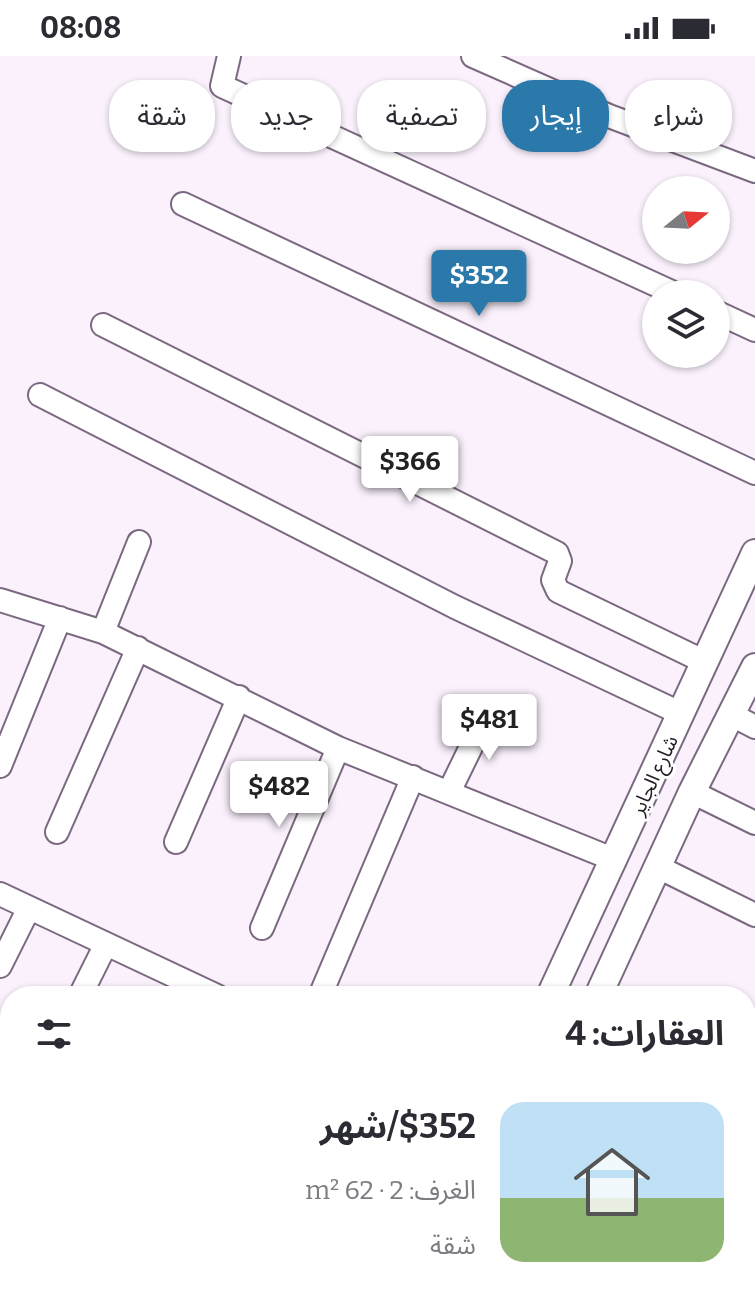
<!DOCTYPE html>
<html lang="ar">
<head>
<meta charset="utf-8">
<style>
  :root { --surface:#fff; --page:#f2f2f3; --text:#2b2b33; --muted:#7c7c81; --line:#e1e1e2; --accent:#2b79ab }
  body { margin:0; font-family:Bitter,"Noto Sans Arabic",serif; background:var(--page); color:var(--text); direction:rtl; height:100vh; display:flex; flex-direction:column; font-size:30px; white-space:nowrap }
  * { box-sizing:border-box; margin:0 }
  p { font-size:26px; color:var(--muted) }
  .icon { flex:none; width:44px; height:44px; fill:none; stroke:currentColor; stroke-width:2; stroke-linecap:round; stroke-linejoin:round }
  .map { position:relative; flex:1; overflow:hidden; direction:ltr }
  .side { position:absolute; left:0px; top:930px; width:756px; height:312px; display:flex; flex-direction:column; background:var(--surface); border-radius:32px 32px 0 0; box-shadow:0 2px 6px #0004; direction:rtl }
  .side>* { flex:none }
  .top-card { position:absolute; left:24px; top:24px; width:708px; height:72px; direction:rtl; display:flex; gap:16px }
  .needle { width:52px; rotate:72deg }
  .buttons { position:absolute; left:642px; top:120px; display:grid; gap:16px }
  .buttons a { display:grid; place-items:center; width:88px; height:88px; border-radius:50%; background:var(--surface); box-shadow:0 2px 6px #0004; font-size:40px }
  .price { position:absolute; translate:-50% -68px; padding:0 18px; border-radius:8px; background:#fff; color:#222; font-size:26px; line-height:52px; filter:drop-shadow(0 2px 4px #0008) }
  .price::after { content:''; position:absolute; left:50%; top:48px; width:24px; height:18px; margin-left:-12px; background:inherit; clip-path:polygon(0 0,100% 0,50% 100%) }
  .price.selected { background:var(--accent); color:#fff }
  ul { padding:0; list-style:none }
  li { display:flex; align-items:center; gap:24px; height:200px; padding:0 32px }
  li+li { border-top:2px solid var(--line) }
  li span { display:grid; place-items:center; flex:none; width:224px; height:160px; border-radius:24px; color:#555 }
  li>.icon { margin-inline-start:auto }
  span .icon { width:96px; height:96px; fill:#fffc; stroke-width:1 }
  li b { font-size:34px }
  h2 { display:flex; justify-content:space-between; align-items:center; height:96px; padding:0 32px; font-size:34px }
  .pill { padding:0 28px; border-radius:32px; background:var(--surface); box-shadow:0 2px 6px #0004; font-size:28px; line-height:72px }
  .pill.selected { background:var(--accent); color:#fff }
  .status { display:flex; justify-content:space-between; align-items:center; height:56px; padding:0 40px; background:var(--surface); direction:ltr }
  .status svg { height:22px; fill:currentColor }
  .map>svg:first-child { display:block }
</style>
</head>
<body>
<div class="status"><b>08:08</b><svg viewBox="0 0 49 12"><path d="M0 12V9h3v3zM5 12V6h3v6zM10 12V3h3v9zM15 12V0h3v12zM26 1h20v11H26zM47 4h2v5h-2z"/></svg></div>
<div class="map">
<svg width="755" height="1242" viewBox="0 0 755 1242">
  <rect width="100%" height="100%" fill="#faf1fd"/>
  <g fill="none" stroke-linecap="round" stroke-linejoin="round">
    <g stroke="#7b6881" stroke-width="26">
      <path id="minor" d="M229 0 222 30 676 238
        M473 0 609 60 755 115
        M183 148 755 417
        M716 256 755 274
        M103 269 557 497 560 505 553 524 558 535 705 606
        M40 339 455 551 682 658
        M139 486 103 576 338 692 615 804
        M0 544 103 576
        M732 659 755 671
        M0 710 60 562
        M449 736 488 656
        M692 736 755 767
        M57 776 138 592
        M176 786 239 641
        M658 811 755 859
        M0 838 217 940
        M262 872 338 692
        M0 910 29 852
        M80 940 106 888
        M320 940 413 721
        M0 989 10 993
        M746 1212 755 1190
        M708 1232 728 1242"/>
    </g>
    <g stroke="#7b6881" stroke-width="30">
      <path id="tertiary" d="M550 940 755 497
        M598 940 692 736 755 611
        M414 1242 418 1232
        M462 1242 466 1232"/>
    </g>
    <use href="#minor" stroke="#fff" stroke-width="22"/>
    <use href="#tertiary" stroke="#fff" stroke-width="26"/>
  </g>
  <g text-anchor="middle" dominant-baseline="central" stroke-width="6" stroke-linejoin="round" paint-order="stroke">
    <g font-size="20" fill="#231b26" stroke="#fff">
      <text transform="translate(654 719) rotate(-65)">شارع الجاير</text>
    </g>
  </g>
</svg>
<div class="buttons">
<a><svg class="needle" viewBox="-14 -14 28 28"><path d="M0-13l5 13h-10z" fill="#e53935"/><path d="M0 13l5-13h-10z" fill="#7c7c81"/></svg></a>
<a><svg class="icon" aria-label="layers" viewBox="0 0 24 24"><path d="M12 4l9 5-9 5-9-5zM3 14l9 5 9-5"/></svg></a>
</div>
<b class="price selected" style="left:479px;top:262px">$352</b>
<b class="price" style="left:410px;top:448px">$366</b>
<b class="price" style="left:489px;top:706px">$481</b>
<b class="price" style="left:279px;top:773px">$482</b>
<div class="top-card">
<a class="pill">شراء</a>
<a class="pill selected">إيجار</a>
<a class="pill">تصفية</a>
<a class="pill">جديد</a>
<a class="pill">شقة</a>
</div>
<section class="side">
<h2>العقارات: 4<svg class="icon" aria-label="filters" viewBox="0 0 24 24"><path d="M4 7h16M4 17h16"/><circle cx="9" cy="7" r="2"/><circle cx="15" cy="17" r="2"/></svg></h2>
<ul>
<li><span style="background:linear-gradient(#bfe0f5 60%,#8fb573 0)"><svg class="icon" aria-label="home" viewBox="0 0 24 24"><path d="M3 11l9-7 9 7M6 9v11h12V9"/></svg></span><div><b>$352/شهر</b><p>الغرف: 2 · 62 m²</p><p>شقة</p></div></li>
</ul>
</section>
</div>
</body>
</html>
